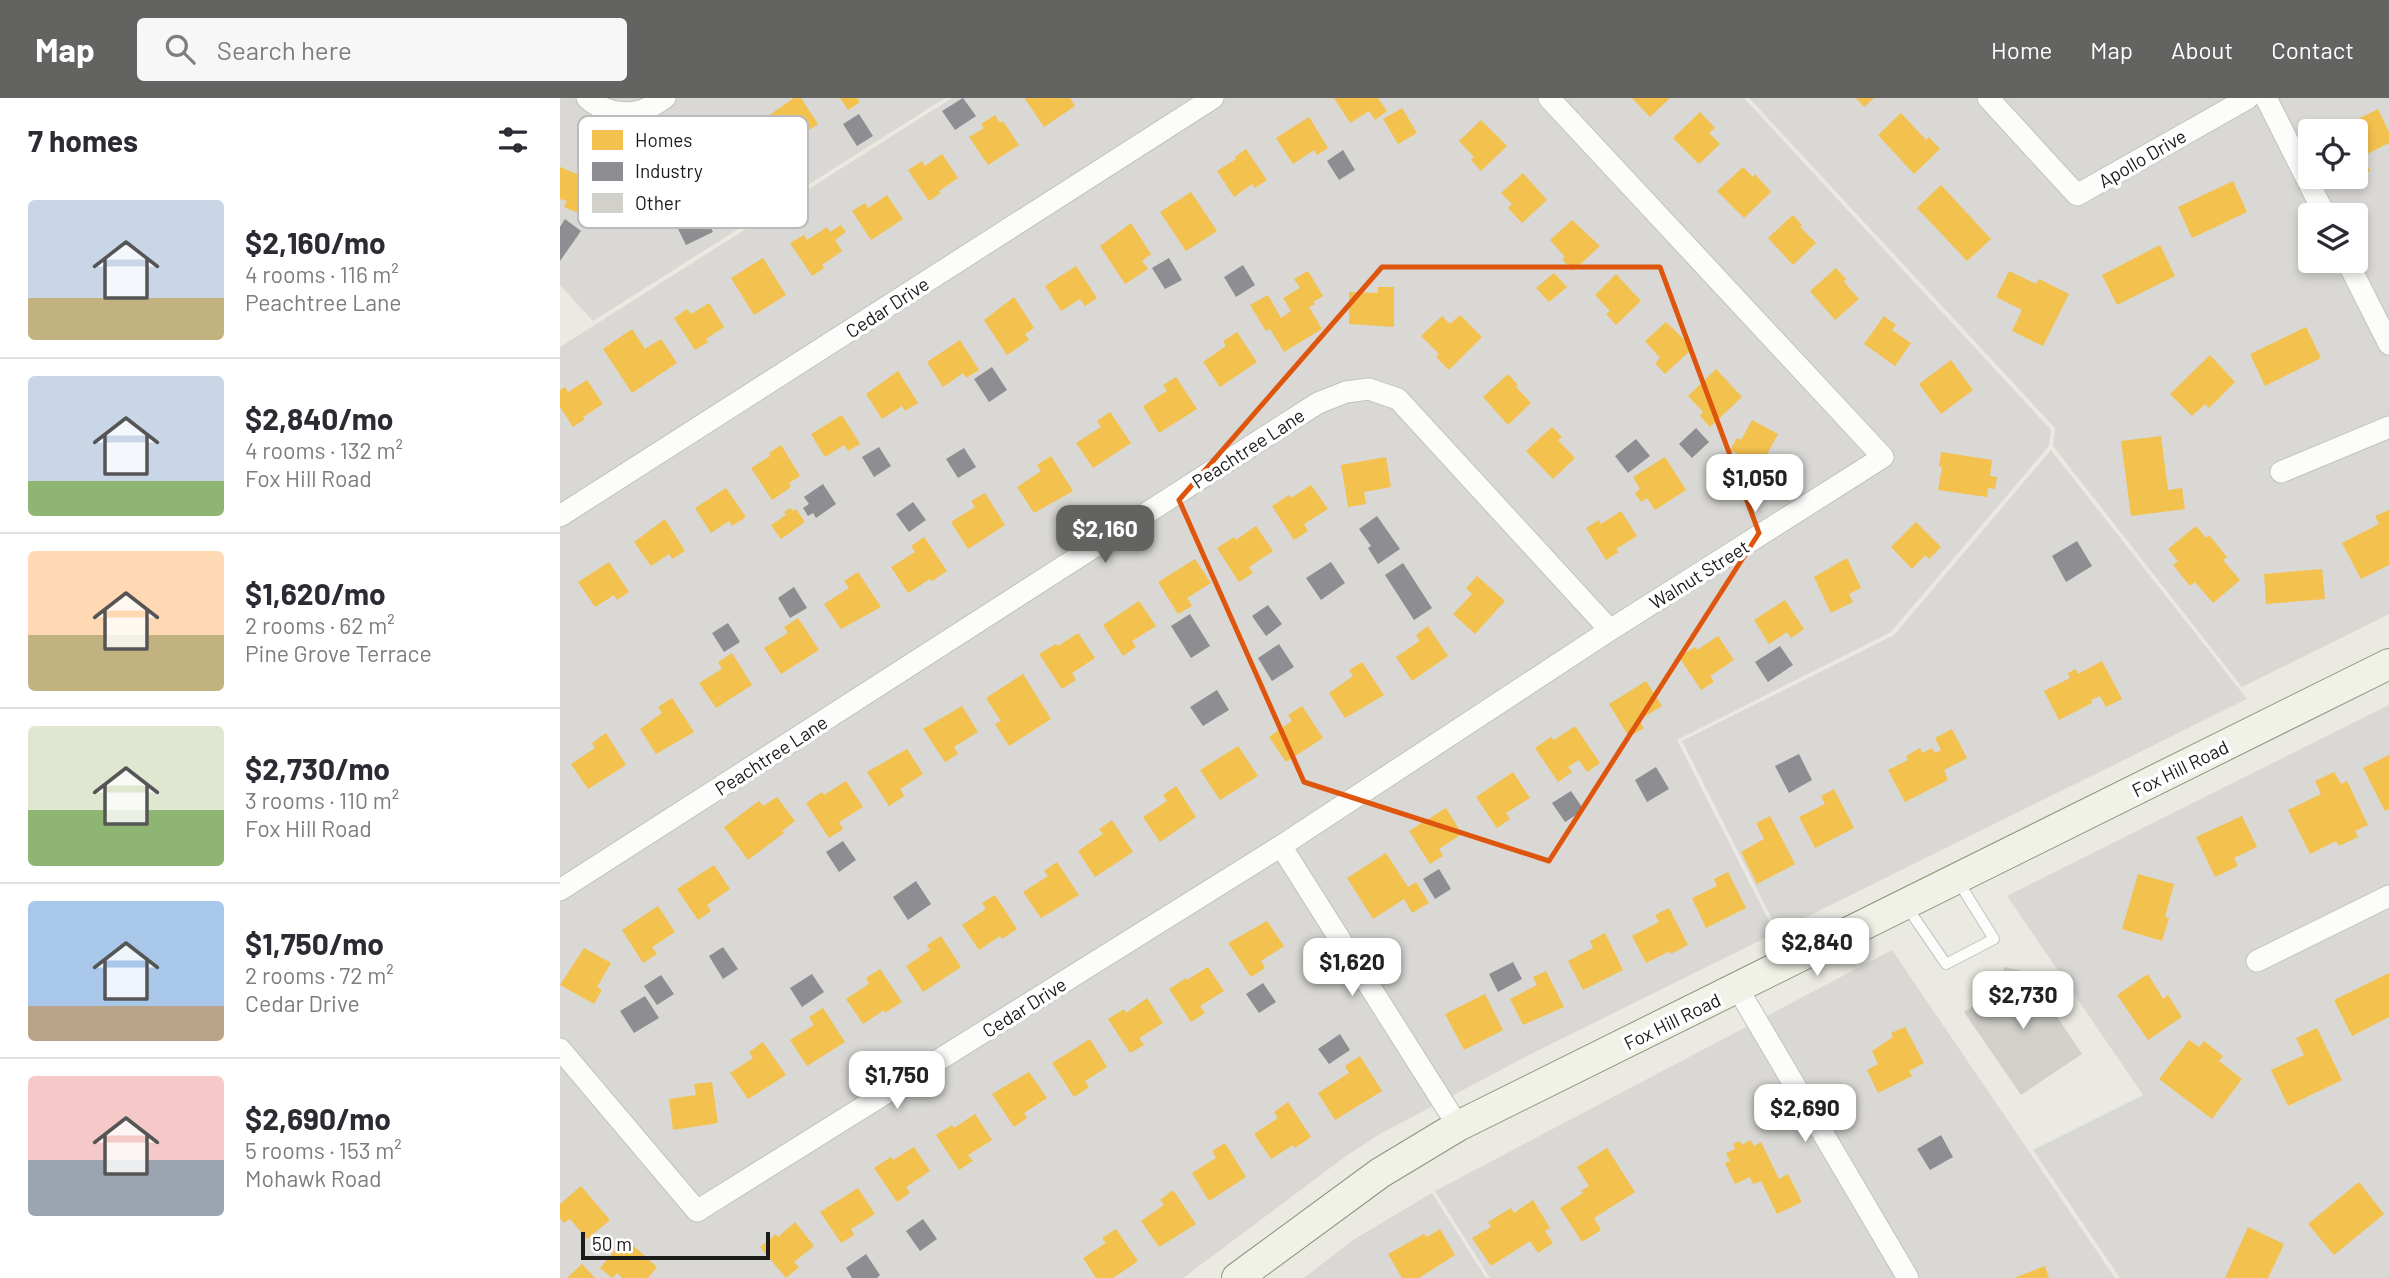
<!DOCTYPE html>
<html lang="en">
<head>
<meta charset="utf-8">
<style>
  :root { --surface:#fff; --page:#f7f7f7; --text:#2b2b33; --muted:#7c7c81; --line:#e1e1e2; --accent:#636361 }
  body { margin:0; font-family:Barlow,sans-serif; background:var(--page); color:var(--text); height:100vh; display:flex; flex-direction:column; font-size:26px; white-space:nowrap }
  * { box-sizing:border-box; margin:0 }
  p { font-size:23px; color:var(--muted) }
  .icon { flex:none; width:38px; height:38px; fill:none; stroke:currentColor; stroke-width:2; stroke-linecap:round; stroke-linejoin:round }
  .map { position:relative; flex:1; overflow:hidden }
  .sheet { display:flex; flex-direction:column; background:var(--surface); width:560px }
  .sheet>* { flex:none }
  .controls { position:absolute; left:1738px; top:21px; display:grid; gap:14px }
  .controls a { display:grid; place-items:center; width:70px; height:70px; border-radius:7px; background:var(--surface); box-shadow:0 4px 10px #0003; font-size:35px }
  .scale { position:absolute; left:21px; bottom:18px; width:189px; box-sizing:border-box; padding-left:7px; border:4px solid #1b1b1b; border-top:0; font-size:19px; line-height:24px; white-space:nowrap; color:#1b1b1b; -webkit-text-stroke:5px #fff; paint-order:stroke }
  .price { position:absolute; translate:-50% -60px; padding:0 16px; border-radius:14px; background:#fff; color:#222; font-size:23px; line-height:46px; filter:drop-shadow(0 2px 4px #0008) }
  .price::after { content:''; position:absolute; left:50%; top:42px; width:21px; height:16px; margin-left:-10px; background:inherit; clip-path:polygon(0 0,100% 0,50% 100%) }
  .price.active { background:var(--accent); color:#fff }
  ul { padding:0; list-style:none }
  li { display:flex; align-items:center; gap:21px; height:175px; padding:0 28px }
  li+li { border-top:2px solid var(--line) }
  li span { display:grid; place-items:center; flex:none; width:196px; height:140px; border-radius:7px; color:#555 }
  li>.icon { margin-inline-start:auto }
  span .icon { width:84px; height:84px; fill:#fffc; stroke-width:1 }
  li b { font-size:30px }
  h2 { display:flex; justify-content:space-between; align-items:center; height:84px; padding:0 28px; font-size:30px }
  header { display:flex; align-items:center; gap:42px; box-sizing:border-box; height:98px; padding:0 35px; background:var(--accent); color:#fff }
  header strong { font-size:33px }
  nav { display:flex; gap:38px; margin-inline-start:auto; font-size:24px }
  .search { width:490px; height:63px; background:var(--page); display:flex; align-items:center; gap:18px; box-sizing:border-box; padding:0 24px; border-radius:7px; color:var(--muted); font-size:26px }
  main { display:flex; flex:1; min-height:0 }
  .map>svg:first-child { display:block }
</style>
</head>
<body>
<header>
<strong>Map</strong>
<div class="search"><svg class="icon" aria-label="search" viewBox="0 0 24 24"><circle cx="10" cy="10" r="6"/><path d="M15 15l6 6"/></svg>Search here</div>
<nav><a>Home</a><a>Map</a><a>About</a><a>Contact</a></nav>
</header>
<main>
<section class="sheet">
<h2>7 homes<svg class="icon" aria-label="filters" viewBox="0 0 24 24"><path d="M4 7h16M4 17h16"/><circle cx="9" cy="7" r="2"/><circle cx="15" cy="17" r="2"/></svg></h2>
<ul>
<li><span style="background:linear-gradient(#c9d6e8 70%,#c2b280 0)"><svg class="icon" aria-label="home" viewBox="0 0 24 24"><path d="M3 11l9-7 9 7M6 9v11h12V9"/></svg></span><div><b>$2,160/mo</b><p>4 rooms · 116 m²</p><p>Peachtree Lane</p></div></li>
<li><span style="background:linear-gradient(#c9d6e8 75%,#8fb573 0)"><svg class="icon" aria-label="home" viewBox="0 0 24 24"><path d="M3 11l9-7 9 7M6 9v11h12V9"/></svg></span><div><b>$2,840/mo</b><p>4 rooms · 132 m²</p><p>Fox Hill Road</p></div></li>
<li><span style="background:linear-gradient(#ffd9b3 60%,#c2b280 0)"><svg class="icon" aria-label="home" viewBox="0 0 24 24"><path d="M3 11l9-7 9 7M6 9v11h12V9"/></svg></span><div><b>$1,620/mo</b><p>2 rooms · 62 m²</p><p>Pine Grove Terrace</p></div></li>
<li><span style="background:linear-gradient(#dfe7d0 60%,#8fb573 0)"><svg class="icon" aria-label="home" viewBox="0 0 24 24"><path d="M3 11l9-7 9 7M6 9v11h12V9"/></svg></span><div><b>$2,730/mo</b><p>3 rooms · 110 m²</p><p>Fox Hill Road</p></div></li>
<li><span style="background:linear-gradient(#a9c7e8 75%,#b9a48a 0)"><svg class="icon" aria-label="home" viewBox="0 0 24 24"><path d="M3 11l9-7 9 7M6 9v11h12V9"/></svg></span><div><b>$1,750/mo</b><p>2 rooms · 72 m²</p><p>Cedar Drive</p></div></li>
<li><span style="background:linear-gradient(#f6c9c9 60%,#9aa5b1 0)"><svg class="icon" aria-label="home" viewBox="0 0 24 24"><path d="M3 11l9-7 9 7M6 9v11h12V9"/></svg></span><div><b>$2,690/mo</b><p>5 rooms · 153 m²</p><p>Mohawk Road</p></div></li>
</ul>
</section>
<div class="map">
<svg width="1829" height="1180" viewBox="0 0 1829 1180">
  <rect width="100%" height="100%" fill="#eae9e2"/>
  <path fill="#d9d8d4" fill-rule="evenodd" d="M0 0H385L33 223 0 187Z
    M392 0H1184L1491 332 1489 348 1331 534 1117 642 1215 835 969 957 820 1036 786 1058 623 1180H0V249Z
    M1189 0H1829V516L1682 589 1493 348 1495 330ZM1750 33H1796V79H1750ZM1750 117H1796V163H1750Z
    M1491 352 1687 601 1218 833 1122 643 1334 537Z
    M1829 607V1180H1560L1473 1052 1583 997 1447 798Z
    M1332 852 1555 1180H930L875 1093Z
    M872 1095 926 1180H744L793 1142Z"/>
  <path fill="#f2c14e" d="M234 0H241L258 26 245 35 243 31 224 43 208 18Z
    M280 0H297L300 4 288 12Z
    M467 0H510L515 8 484 29 465 1Z
    M774 0H818L827 13 815 22 809 13 790 25Z
    M1072 0H1110L1090 19Z
    M1296 0H1314L1304 9Z
    M842 10 857 35 838 46 823 21Z
    M1818 11 1829 34V45L1803 58 1810 73 1789 84 1787 79H1796V33H1774Z
    M1140 14 1155 30 1149 35 1160 46 1139 66 1113 40Z
    M1341 15 1366 42 1369 39 1380 51 1354 76 1318 37Z
    M435 17 440 25 443 23 459 47 428 67 409 39 424 30 421 26Z
    M749 19 768 50 757 57 754 52 733 66 716 40Z
    M921 22 947 48 921 73 911 62 914 59 899 43Z
    M686 51 707 82 695 90 692 86 674 99 657 73 676 61 675 59Z
    M382 56 398 80 379 93 381 95 369 103 348 72 362 63 365 68Z
    M0 69 19 77 20 75 33 80 18 115 4 109 7 103 0 101Z
    M1183 69 1193 79 1195 76 1211 94 1184 120 1157 93Z
    M963 75 987 102 962 125 948 110 952 106 941 95Z
    M1673 83 1687 114 1632 140 1618 109Z
    M1381 87 1431 141 1407 163 1357 110Z
    M631 94 657 133 626 153 600 114Z
    M327 97 343 121 311 142 292 113 305 105 308 110Z
    M1233 117 1242 127 1240 129 1256 145 1233 167 1208 140Z
    M1012 122 1040 148 1013 173 1002 161 1005 159 990 142Z
    M571 125 591 156 582 163 588 171 565 186 540 148Z
    M281 127 286 134 275 142 282 153 262 167 264 170 252 178 230 145 244 137 247 142 267 129 270 134Z
    M1600 147 1615 178 1557 207 1542 177Z
    M203 160 226 197 194 217 171 180Z
    M516 168 537 200 525 208 520 201 501 213 485 188Z
    M1276 170 1286 181 1284 184 1299 201 1275 222 1250 193Z
    M748 173 763 198 753 204 755 206 749 209 762 231 724 254 710 231 706 233 690 207 708 197 721 220 731 213 723 200 740 190 734 181Z
    M1449 173 1476 186 1479 181 1509 196 1483 248 1452 233 1462 212 1436 199Z
    M994 175 1007 189 989 204 976 190Z
    M1056 176 1081 203 1056 227 1046 216 1050 213 1035 197Z
    M818 189H834V229L789 226V194L818 195Z
    M454 199 474 230 465 236 469 242 447 257 424 222Z
    M149 205 164 229 146 241 148 244 135 252 114 220 127 211 131 216Z
    M900 217 922 239 889 272 876 259 879 256 861 238 882 218 890 226Z
    M1324 218 1336 227 1332 232 1351 245 1335 268 1304 246Z
    M1106 224 1133 250 1105 276 1095 265 1100 260 1085 243Z
    M1746 229 1761 260 1705 288 1690 256Z
    M72 231 85 251 101 241 117 265 72 295 43 251Z
    M677 234 697 264 660 289 643 264 666 248 663 243Z
    M400 242 419 272 406 280 403 275 383 289 367 264Z
    M1650 257 1675 284 1649 310 1645 306 1632 318 1610 296Z
    M1391 262 1413 292 1381 316 1359 286Z
    M1156 271 1182 299 1150 329 1140 318 1143 314 1128 298Z
    M338 273 358 305 345 313 342 308 322 321 306 296Z
    M948 276 958 287 956 289 971 305 948 327 923 299Z
    M616 279 637 311 599 335 583 308 607 293 603 287Z
    M27 282 43 306 23 319 25 321 13 329 0 309V292L5 289 8 294Z
    M550 314 571 345 533 370 516 345 541 329 537 323Z
    M282 317 300 346 288 353 284 347 265 359 251 336Z
    M1192 322 1218 336 1207 356 1210 358 1203 370 1170 352 1177 340 1181 342Z
    M992 329 1002 339 998 342 1015 360 993 381 966 353Z
    M1601 338 1608 392 1622 390 1625 411 1571 418 1561 343Z
    M221 347 240 378 229 385 231 389 212 402 191 370 210 358 209 355Z
    M1381 354 1432 362 1430 378 1437 379 1435 391 1428 390 1427 399 1378 392 1382 369 1379 368Z
    M491 358 513 393 474 415 457 389 481 373 477 367Z
    M826 359 831 389 804 394 806 406 788 409 781 367Z
    M1105 359 1126 392 1095 412 1087 400 1081 404 1075 395 1080 391 1073 379Z
    M751 387 768 411 744 426 748 433 734 442 712 408 729 397 731 400Z
    M166 390 186 419 172 428 169 423 151 435 135 410Z
    M425 395 445 427 408 451 391 424 415 409 411 403Z
    M230 410 233 413 236 411 245 424 221 441 211 427 226 417 224 414Z
    M1829 412V467L1801 481 1782 445 1819 426 1815 418Z
    M1061 413 1077 438 1056 451 1059 454 1046 462 1026 430 1039 422 1041 426Z
    M105 421 125 453 112 461 109 456 91 468 74 444Z
    M1356 424 1381 449 1369 461 1365 457 1352 471 1331 449Z
    M696 428 713 453 689 469 693 475 679 484 657 450 674 439 676 442Z
    M1636 428 1646 440 1649 437 1667 459 1663 462 1680 482 1653 505 1635 484 1630 488 1613 467 1618 463 1608 451Z
    M364 439 387 473 372 483 370 481 348 495 331 469 355 454 351 448Z
    M1287 460 1301 490 1289 496 1293 504 1271 515 1254 479Z
    M635 461 651 485 627 500 632 508 618 516 598 484Z
    M49 464 69 494 57 502 54 497 35 509 18 484Z
    M1762 471 1765 501 1706 506 1704 476Z
    M298 474 321 509 281 531 264 506 289 490 284 483Z
    M917 478 945 503 915 536 893 516 912 496 906 490Z
    M1225 502 1244 531 1231 540 1227 534 1209 546 1194 522Z
    M579 503 596 528 572 543 576 549 563 558 543 527Z
    M238 520 259 552 221 576 204 550 228 535 224 529Z
    M868 528 888 558 852 583 836 559 860 543 856 537Z
    M518 535 535 560 512 575 516 582 502 591 479 556 496 546 498 548Z
    M1158 538 1174 562 1150 578 1154 584 1141 592 1119 559 1135 549 1137 552Z
    M172 555 192 587 156 610 139 585 162 571 158 564Z
    M1542 563 1562 601 1546 609 1540 598 1531 602 1532 605 1499 622 1484 593 1510 580 1508 575 1516 571 1518 576Z
    M802 564 824 597 785 620 769 595 793 578 789 572Z
    M463 576 491 621 449 648 435 626 441 623 426 600Z
    M1086 583 1102 608 1079 622 1084 630 1069 639 1049 606Z
    M112 600 134 634 96 656 80 631 102 615 98 609Z
    M402 608 418 634 394 649 398 656 385 664 363 631Z
    M742 608 763 640 726 664 709 639 732 623 728 617Z
    M1015 628 1040 665 1027 674 1019 662 1008 669 1012 674 998 684 975 650 991 639 994 642Z
    M1392 631 1407 660 1384 672 1388 682 1345 704 1328 672 1348 662 1346 658 1360 650 1362 655 1372 650 1375 655 1381 652 1375 640Z
    M46 635 66 667 28 691 11 666 35 650 32 645Z
    M678 648 698 678 660 702 640 672Z
    M347 651 363 676 340 691 344 698 329 708 307 674Z
    M1829 657V711L1825 713 1803 670Z
    M953 674 970 700 946 715 950 721 937 730 916 699Z
    M1774 674 1781 686 1787 683 1808 727 1795 733 1798 739 1779 748 1776 743 1750 756 1728 712 1761 696 1755 683Z
    M286 683 303 709 279 724 283 731 269 740 246 705 262 694 264 697Z
    M616 688 636 719 600 744 583 719 607 703 603 697Z
    M1274 691 1294 730 1255 750 1239 719 1265 706 1261 698Z
    M217 699 235 723 222 733 224 735 188 762 164 729 199 703 203 708Z
    M886 710 902 736 879 751 883 758 870 766 849 733Z
    M1210 718 1235 766 1197 786 1181 754 1204 741 1196 725Z
    M1682 718 1697 749 1674 760 1678 768 1655 779 1636 739Z
    M552 722 573 754 535 779 518 753 543 736 539 731Z
    M826 755 848 789 856 784 869 805 852 815 844 801 813 821 787 780Z
    M497 764 519 797 481 820 463 794 488 778 484 773Z
    M154 767 170 791 147 807 151 813 138 822 117 791Z
    M1168 774 1186 810 1146 830 1132 800 1157 788 1154 781Z
    M1578 776 1614 786 1605 819 1609 820 1602 843 1562 831Z
    M435 797 457 831 442 841 440 838 419 852 402 827 426 811 422 805Z
    M98 808 115 834 92 849 97 856 83 865 62 832Z
    M1109 810 1128 847 1111 856 1110 853 1086 865 1072 838 1099 824 1095 817Z
    M707 823 724 848 701 863 705 870 691 879 668 845Z
    M1045 835 1063 872 1023 892 1008 863 1033 850 1030 843Z
    M381 838 401 869 363 894 346 868 370 852 367 847Z
    M24 850 51 865 37 889 42 892 34 906 0 887Z
    M648 869 664 893 640 908 645 915 631 924 609 891 626 880 627 882Z
    M320 871 342 904 325 915 324 912 303 926 286 901 309 886 306 880Z
    M986 873 1004 909 963 927 950 901 977 887 973 879Z
    M1829 875V919L1792 938 1774 902Z
    M1588 876 1603 901 1608 897 1622 919 1588 942 1557 897Z
    M925 896 943 932 904 952 885 916Z
    M587 900 603 925 579 940 584 947 570 955 548 921 564 911 566 915Z
    M263 910 285 944 247 968 230 942 254 927 249 919Z
    M1345 929 1364 965 1349 973 1352 978 1318 995 1307 972 1318 966 1312 953 1333 939 1331 935Z
    M1757 930 1782 982 1728 1008 1711 972 1744 957 1736 940Z
    M530 941 547 969 525 983 529 989 514 999 492 965Z
    M1629 942 1639 949 1644 943 1663 958 1659 963 1682 981 1652 1021 1599 981Z
    M203 944 226 977 188 1001 170 975 193 960 189 954Z
    M800 958 822 993 775 1022 758 995 789 975 785 968Z
    M469 974 487 1000 464 1015 467 1020 454 1029 432 996Z
    M152 984 158 1025 113 1032 109 1001 136 997 134 986Z
    M728 1004 751 1039 735 1050 733 1047 711 1061 694 1036 718 1020 714 1014Z
    M415 1016 432 1042 408 1057 413 1063 399 1072 376 1037 392 1027 394 1030Z
    M1190 1042 1194 1048 1201 1044 1219 1081 1228 1076 1242 1104 1217 1116 1201 1083 1193 1086 1190 1079 1175 1086 1165 1065 1170 1063 1166 1055 1175 1051 1173 1046 1180 1043 1182 1047Z
    M665 1045 686 1079 649 1103 632 1075 656 1060 652 1053Z
    M354 1049 370 1073 346 1089 350 1095 337 1104 314 1070 331 1059 333 1062Z
    M1047 1050 1075 1094 1034 1120 1041 1132 1022 1144 1000 1110 1023 1095 1021 1093 1029 1088 1017 1069Z
    M1799 1084 1824 1116 1774 1157 1748 1126Z
    M21 1088 50 1122 27 1141 10 1121 4 1125 0 1120V1106Z
    M298 1090 315 1116 291 1131 294 1137 281 1145 260 1114Z
    M613 1092 636 1126 599 1149 581 1123 604 1107 600 1102Z
    M973 1102 990 1130 985 1133 993 1145 978 1155 970 1143 931 1168 912 1140 931 1129 928 1124 951 1110 954 1115Z
    M235 1124 254 1148 234 1164 239 1169 226 1180 200 1149 216 1136 218 1139Z
    M1688 1129 1724 1146 1708 1180H1665Z
    M556 1131 578 1163 553 1180H536L523 1160 546 1145 542 1140Z
    M880 1131 895 1157 859 1180H842L828 1156 864 1136 867 1139Z
    M65 1140 97 1169 88 1180H62L57 1175 52 1180 40 1170Z
    M22 1166 35 1180H7Z
    M1485 1168 1489 1180H1454Z"/>
  <path fill="#8d8d92" d="M403 0 416 18 395 32 382 13Z
    M299 16 313 38 297 48 283 26Z
    M783 52 795 72 779 82 767 63Z
    M139 107 153 134 126 147 113 121Z
    M5 121 21 133 0 163V129Z
    M609 160 622 182 605 191 592 170Z
    M683 167 695 187 676 199 664 179Z
    M432 269 447 292 429 304 414 281Z
    M1136 330 1149 344 1132 360 1119 346Z
    M1076 341 1090 358 1068 375 1055 358Z
    M319 349 331 368 314 379 302 359Z
    M404 350 416 369 398 380 386 361Z
    M263 386 276 406 256 420 253 415 248 418 243 410 249 406 244 399Z
    M353 404 366 422 349 434 336 416Z
    M817 418 840 451 818 466 808 450 811 448 799 431Z
    M1517 443 1532 468 1506 484 1492 458Z
    M771 464 785 485 761 502 746 480Z
    M843 465 872 510 854 522 825 477Z
    M234 489 247 510 230 520 218 500Z
    M708 507 722 526 706 538 692 518Z
    M630 516 650 548 631 560 611 528Z
    M168 525 180 544 164 554 152 535Z
    M719 546 734 569 712 583 698 560Z
    M1220 548 1233 567 1208 584 1195 564Z
    M657 592 669 612 643 628 630 609Z
    M1239 656 1252 682 1229 695 1215 668Z
    M1096 669 1109 691 1087 704 1075 682Z
    M1011 693 1024 712 1005 724 992 705Z
    M283 743 296 762 279 774 266 754Z
    M879 771 891 791 875 801 863 781Z
    M356 783 371 806 348 822 333 799Z
    M163 849 178 871 163 881 149 858Z
    M953 864 962 881 938 894 929 876Z
    M252 876 264 894 242 909 230 890Z
    M101 877 114 896 97 907 84 888Z
    M703 885 716 904 699 915 686 896Z
    M85 898 99 920 74 935 60 913Z
    M780 936 790 952 769 966 758 951Z
    M1381 1037 1393 1059 1370 1072 1357 1051Z
    M363 1121 377 1141 360 1153 346 1133Z
    M306 1156 320 1177 317 1180H292L286 1170Z"/>
  <path fill="#d2d0cb" d="M1444 869 1467 874 1522 956 1461 997 1404 914 1440 890Z"/>
  <g fill="none" stroke-linecap="round" stroke-linejoin="round">
    <g stroke="#c2c2bf" stroke-width="12">
      <path id="lane" d="M1347 809 1386 866 1434 841 1398 783"/>
    </g>
    <g stroke="#c2c2bf" stroke-width="23">
      <path id="street" d="M27 0C40 12 63 18 80 13 89 11 98 4 105 0
        M1428 0 1517 97 1688 0
        M1706 0 1765 117
        M1787 163 1829 246
        M1721 374 1829 329
        M0 418 653 0
        M721 748 898 1028
        M0 792 758 305 786 294 809 291 838 301 1050 532
        M1697 863 1829 798
        M1178 891 1348 1180
        M0 951 137 1113 721 748 1050 532 1323 359 989 0"/>
    </g>
    <g stroke="#8e947a" stroke-width="32">
      <path id="secondary" d="M677 1180 820 1075 898 1028 1829 566"/>
    </g>
    <use href="#lane" stroke="#fcfcfb" stroke-width="10"/>
    <use href="#street" stroke="#fcfcfb" stroke-width="21"/>
    <use href="#secondary" stroke="#f0f2e7" stroke-width="30"/>
  </g>
  <path fill="none" stroke="#de560d" stroke-width="5" stroke-linejoin="round" d="M822 169H1100L1199 435 989 763 744 684 619 402Z"/>
  <g text-anchor="middle" dominant-baseline="central" stroke-width="7" stroke-linejoin="round" paint-order="stroke">
    <g font-size="19" fill="#1b1b1b" stroke="#fff">
      <text transform="translate(1582 60) rotate(-30)">Apollo Drive</text>
      <text transform="translate(327 209) rotate(-33)">Cedar Drive</text>
      <text transform="translate(688 350) rotate(-33)">Peachtree Lane</text>
      <text transform="translate(1139 476) rotate(-32)">Walnut Street</text>
      <text transform="translate(211 657) rotate(-33)">Peachtree Lane</text>
      <text transform="translate(1620 670) rotate(-26)">Fox Hill Road</text>
      <text transform="translate(464 909) rotate(-32)">Cedar Drive</text>
      <text transform="translate(1112 923) rotate(-26)">Fox Hill Road</text>
    </g>
  </g>
  <rect x="18" y="18" width="230" height="112" rx="10" fill="#fff" stroke="#bbb" stroke-width="2"/>
  <rect x="32" y="32" width="31" height="20" fill="#f2c14e"/>
  <rect x="32" y="64" width="31" height="19" fill="#8d8d92"/>
  <rect x="32" y="95" width="31" height="20" fill="#d2d0cb"/>
  <g font-size="19" fill="#1b1b1b">
    <text x="75" y="49">Homes</text>
    <text x="75" y="80">Industry</text>
    <text x="75" y="112">Other</text>
  </g>
</svg>
<div class="controls">
<a><svg class="icon" aria-label="locate" viewBox="0 0 24 24"><circle cx="12" cy="12" r="6"/><path d="M12 2v4M12 18v4M2 12h4M18 12h4"/></svg></a>
<a><svg class="icon" aria-label="layers" viewBox="0 0 24 24"><path d="M12 4l9 5-9 5-9-5zM3 14l9 5 9-5"/></svg></a>
</div>
<div class="scale">50 m</div>
<b class="price" style="left:1195px;top:416px">$1,050</b>
<b class="price active" style="left:545px;top:467px">$2,160</b>
<b class="price" style="left:1257px;top:880px">$2,840</b>
<b class="price" style="left:792px;top:900px">$1,620</b>
<b class="price" style="left:1463px;top:933px">$2,730</b>
<b class="price" style="left:337px;top:1013px">$1,750</b>
<b class="price" style="left:1245px;top:1046px">$2,690</b>
</div>
</main>
</body>
</html>
